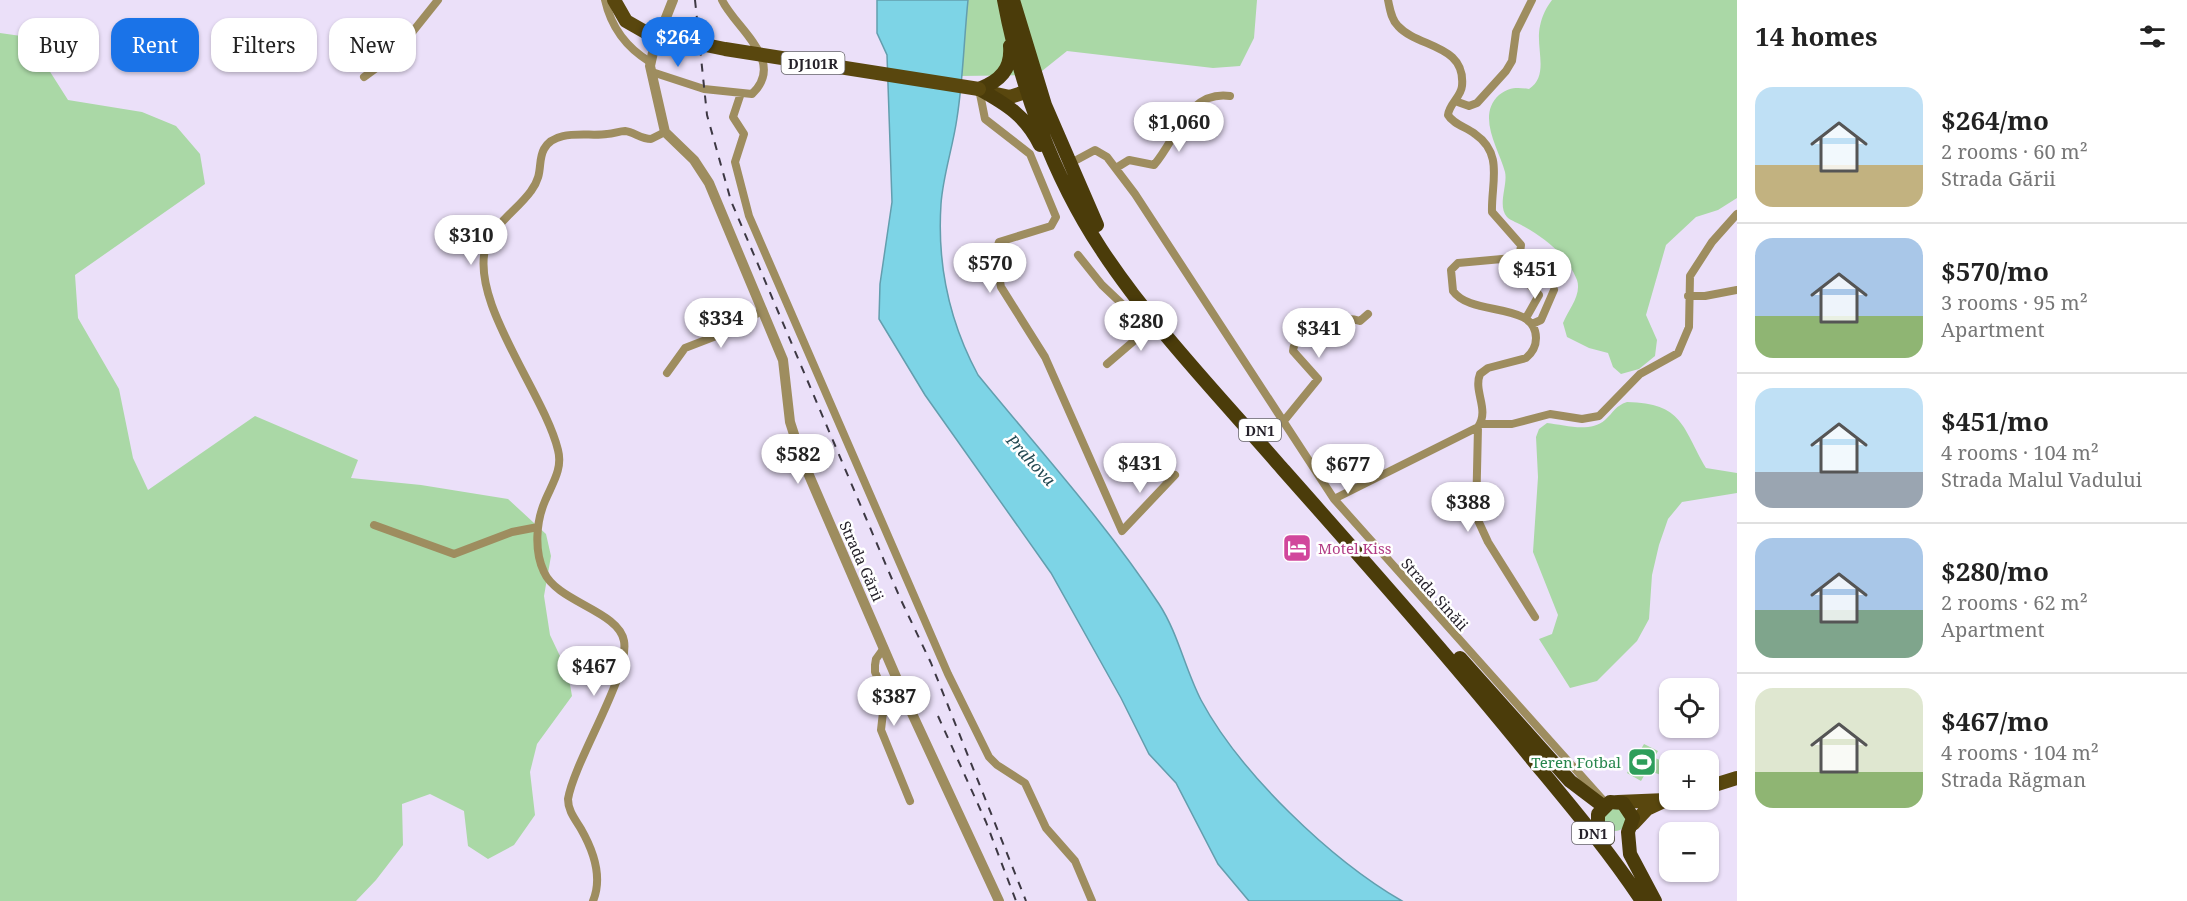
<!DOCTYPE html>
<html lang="en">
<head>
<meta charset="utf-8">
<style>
  :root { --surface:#fff; --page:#f2f2f2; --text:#222; --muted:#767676; --line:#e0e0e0; --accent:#1a73e8 }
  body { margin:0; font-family:"Noto Serif",serif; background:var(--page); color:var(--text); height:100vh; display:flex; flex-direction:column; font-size:22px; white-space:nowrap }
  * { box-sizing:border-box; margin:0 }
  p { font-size:20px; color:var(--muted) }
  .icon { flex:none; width:33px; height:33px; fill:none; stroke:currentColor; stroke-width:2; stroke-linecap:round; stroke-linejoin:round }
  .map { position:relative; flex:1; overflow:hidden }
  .drawer { display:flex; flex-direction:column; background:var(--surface); width:450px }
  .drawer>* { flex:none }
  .top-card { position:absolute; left:18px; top:18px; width:570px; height:54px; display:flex; gap:12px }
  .controls { position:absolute; left:1659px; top:678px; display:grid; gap:12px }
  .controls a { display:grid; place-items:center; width:60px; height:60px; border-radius:12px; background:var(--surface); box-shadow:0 2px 4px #0004; font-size:30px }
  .price { position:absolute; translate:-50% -51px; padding:0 14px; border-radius:21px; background:#fff; color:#222; font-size:20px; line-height:39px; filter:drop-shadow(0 2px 3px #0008) }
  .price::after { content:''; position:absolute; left:50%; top:36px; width:18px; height:14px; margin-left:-9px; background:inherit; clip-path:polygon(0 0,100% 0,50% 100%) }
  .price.current { background:var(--accent); color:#fff }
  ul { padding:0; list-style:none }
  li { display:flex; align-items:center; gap:18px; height:150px; padding:0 18px }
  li+li { border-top:2px solid var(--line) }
  li span { display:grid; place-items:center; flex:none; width:168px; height:120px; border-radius:18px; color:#555 }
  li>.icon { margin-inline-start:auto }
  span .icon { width:72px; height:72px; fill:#fffc; stroke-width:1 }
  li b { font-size:26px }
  h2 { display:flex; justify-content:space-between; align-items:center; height:72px; padding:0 18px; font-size:26px }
  .pill { padding:0 21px; border-radius:18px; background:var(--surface); box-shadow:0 2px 4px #0004; font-size:21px; line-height:54px }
  .pill.current { background:var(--accent); color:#fff }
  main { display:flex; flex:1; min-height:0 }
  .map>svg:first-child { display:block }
</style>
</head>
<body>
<main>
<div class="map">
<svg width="1737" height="901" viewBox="0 0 1737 901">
  <rect width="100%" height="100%" fill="#ebe0f9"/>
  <path fill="#aad8a6" d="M968 0H1257L1254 38 1240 66 1213 68 1067 51 1037 75 960 76Z
    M1552 0H1737V198L1718 210 1696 217 1666 245 1646 315 1657 340 1655 356 1639 369 1621 374 1613 367 1608 353 1589 348 1567 337 1563 323C1568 310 1582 295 1577 280 1567 255 1546 239 1523 226 1519 223 1511 221 1507 217 1497 206 1508 185 1505 172 1499 149 1476 116 1499 95 1509 87 1517 87 1529 89 1550 76 1535 47 1540 26 1542 16 1546 8 1552 0Z
    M0 33 28 37 68 100 142 112 176 126 200 154 205 184 75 275 78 318 119 389 133 458 148 490 255 416 358 460 351 478 421 485 508 499 546 534 551 556 544 596 550 635 568 673 572 696 537 744 530 772 535 815 514 845 488 859 468 846 464 811 430 794 402 804 403 845 376 880 356 901H0Z
    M1627 402C1683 403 1682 427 1706 468L1737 473V493L1682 502 1668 519 1659 545 1652 575 1649 619 1637 641 1597 681 1570 688 1539 639 1552 634 1558 615 1533 552 1538 477 1536 437 1539 429 1547 423C1565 425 1590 433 1605 420 1614 412 1615 406 1627 402Z
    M1644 744 1658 751 1641 781 1627 773Z
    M1655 758 1669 764V778L1650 771Z
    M1604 820a11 11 0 1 1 22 0a11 11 0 1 1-22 0Z"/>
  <path fill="#7dd4e6" stroke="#639eae" stroke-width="1.5" d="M877 0H968C964 39 963 80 957 118 953 147 943 175 941 204 937 264 950 323 978 375 1040 451 1105 522 1159 604 1178 633 1185 669 1201 700 1240 773 1331 860 1402 901H1249L1218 864 1176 783 1149 754 1121 698 1051 573 925 395 879 319 880 284 892 202 887 55 877 33Z"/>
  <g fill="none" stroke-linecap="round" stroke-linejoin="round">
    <path stroke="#9e8d5f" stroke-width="8" d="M605 0C611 27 627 48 650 62
      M652 72 704 89 752 94C787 61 735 28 722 0
      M364 77 394 55 438 0
      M979 89 985 119 1030 154 1056 217 1051 226 999 242 995 255 1001 287 1045 357 1122 531 1175 475
      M741 93 733 117 744 134 735 162 749 216 948 674 989 757 997 765 1025 783 1046 828 1075 861 1092 901
      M1455 101 1469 106 1477 103 1506 71 1512 61 1516 32 1532 0
      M1069 164 1095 150 1107 157 1135 194 1334 499 1602 799
      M1116 168 1129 160 1154 165C1177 139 1187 90 1230 96
      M1078 255 1102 285 1141 322
      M1688 296H1705L1737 290
      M1526 318 1539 295 1530 285
      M1532 324 1541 320 1554 290
      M1107 364 1135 340 1143 320
      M667 373 685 348 729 331 763 310
      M1283 422 1318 379 1293 351C1295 327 1340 314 1360 321L1368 314
      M1480 424H1512L1550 414 1582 419 1599 416 1640 374 1678 353 1689 327 1690 276 1712 242 1737 214
      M1478 427 1476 516 1488 542 1535 617
      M1334 499 1478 427C1490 409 1473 392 1480 374L1488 368 1526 358C1532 353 1536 346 1536 338 1536 301 1471 317 1453 291L1451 270 1458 263 1513 258 1520 253 1521 245 1492 212C1491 183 1504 154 1475 134 1466 127 1453 124 1448 115 1449 104 1461 97 1462 86 1466 44 1418 48 1398 26 1391 19 1390 9 1388 0
      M374 525 454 554 512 532 538 527
      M884 648 876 659 875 665V672L885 695 881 730 910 801
      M593 901C603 877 593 850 581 829 575 819 568 811 568 799 575 759 630 675 624 641 619 611 557 602 544 572 534 551 536 522 545 501 552 484 563 469 558 450 544 392 466 298 487 243 495 224 519 208 531 191 544 174 537 162 544 149 555 128 589 137 607 134 614 134 619 131 625 131 634 132 641 139 651 139L665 132"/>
    <path stroke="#9e8d5f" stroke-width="10" d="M673 0 654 48 650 66 665 132 694 160 709 183 783 360 790 422 802 459 909 707 999 901"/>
    <path stroke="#59470e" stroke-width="14" d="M614 0 626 21 647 33
      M987 92 1010 97 1028 91
      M1708 787 1737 778
      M1618 802 1666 800
      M1633 824 1647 809 1662 802"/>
    <path stroke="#4b3c0a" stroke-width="14" d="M1004 0C1020 86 1053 176 1101 249 1150 324 1221 398 1280 466 1365 562 1451 659 1532 759 1570 805 1609 851 1642 901
      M1013 0 1045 105 1097 225
      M979 89C1006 104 1026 116 1040 145
      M979 89C1000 81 1012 69 1010 46
      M1460 658 1570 781 1603 806
      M1608 839 1598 824V814L1610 802 1623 803 1633 818 1628 832 1630 854 1655 901"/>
    <path stroke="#3d3843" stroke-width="2" stroke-dasharray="8 8" stroke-linecap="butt" d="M695 0 707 115 731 201 900 598 931 663 1026 901
      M938 716 986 822 1016 901"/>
    <path stroke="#59470e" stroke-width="14" d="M647 33 725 49 979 89"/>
  </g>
  <defs>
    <g id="hotel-square" transform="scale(1.5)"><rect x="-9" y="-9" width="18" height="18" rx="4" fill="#d1479c" stroke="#fff"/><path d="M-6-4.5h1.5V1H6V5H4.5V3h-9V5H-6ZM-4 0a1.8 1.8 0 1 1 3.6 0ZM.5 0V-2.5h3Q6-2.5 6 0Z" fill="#fff"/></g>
    <g id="stadium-square" transform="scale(1.5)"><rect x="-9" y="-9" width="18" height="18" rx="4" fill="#2e9e5b" stroke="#fff"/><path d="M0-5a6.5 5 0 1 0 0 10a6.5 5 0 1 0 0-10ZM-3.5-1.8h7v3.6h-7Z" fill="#fff"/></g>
  </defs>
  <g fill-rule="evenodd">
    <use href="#hotel-square" x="1297" y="548"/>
    <use href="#stadium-square" x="1642" y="762"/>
  </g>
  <g text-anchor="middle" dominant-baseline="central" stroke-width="5" stroke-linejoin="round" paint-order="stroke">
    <g fill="#fff" stroke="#66646a" stroke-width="1.5">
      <rect x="781.5" y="52" width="63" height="22" rx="4.5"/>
      <rect x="1239" y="419" width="42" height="22" rx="4.5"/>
      <rect x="1572" y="822" width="42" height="22" rx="4.5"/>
    </g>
    <g font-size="14" font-weight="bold" fill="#25212a">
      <text x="813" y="63">DJ101R</text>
      <text x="1260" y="430">DN1</text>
      <text x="1593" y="833">DN1</text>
    </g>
    <g font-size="15" fill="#b23c85" stroke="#fff" text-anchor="start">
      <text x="1318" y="548">Motel Kiss</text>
    </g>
    <g font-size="15" fill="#25212a" stroke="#fff">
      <text transform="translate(862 561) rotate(66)">Strada Gării</text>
      <text transform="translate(1435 594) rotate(48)">Strada Sinăii</text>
    </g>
    <g font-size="15" fill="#27864d" stroke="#fff" text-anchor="end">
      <text x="1621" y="762">Teren Fotbal</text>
    </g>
    <g font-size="16" font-style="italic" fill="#224952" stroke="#fff">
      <text transform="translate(1031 460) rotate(47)">Prahova</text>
    </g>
  </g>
</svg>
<div class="controls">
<a><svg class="icon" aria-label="locate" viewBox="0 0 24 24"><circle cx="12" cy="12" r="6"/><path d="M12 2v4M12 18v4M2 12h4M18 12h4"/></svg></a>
<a>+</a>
<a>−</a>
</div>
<b class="price current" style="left:678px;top:68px">$264</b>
<b class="price" style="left:1179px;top:153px">$1,060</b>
<b class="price" style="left:471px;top:266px">$310</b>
<b class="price" style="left:990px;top:294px">$570</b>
<b class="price" style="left:1535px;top:300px">$451</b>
<b class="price" style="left:721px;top:349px">$334</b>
<b class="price" style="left:1141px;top:352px">$280</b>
<b class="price" style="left:1319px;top:359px">$341</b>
<b class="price" style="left:798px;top:485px">$582</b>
<b class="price" style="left:1140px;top:494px">$431</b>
<b class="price" style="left:1348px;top:495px">$677</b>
<b class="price" style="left:1468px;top:533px">$388</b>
<b class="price" style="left:594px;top:697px">$467</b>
<b class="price" style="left:894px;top:727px">$387</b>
<div class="top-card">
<a class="pill">Buy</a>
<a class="pill current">Rent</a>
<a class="pill">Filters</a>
<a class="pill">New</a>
</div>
</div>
<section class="drawer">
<h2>14 homes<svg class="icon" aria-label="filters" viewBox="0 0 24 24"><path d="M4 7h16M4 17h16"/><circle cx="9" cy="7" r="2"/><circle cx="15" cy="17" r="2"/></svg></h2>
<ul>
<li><span style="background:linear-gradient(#bfe0f5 65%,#c2b280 0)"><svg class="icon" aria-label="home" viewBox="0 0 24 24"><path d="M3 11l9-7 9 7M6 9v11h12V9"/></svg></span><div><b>$264/mo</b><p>2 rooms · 60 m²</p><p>Strada Gării</p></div></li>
<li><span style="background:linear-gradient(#a9c7e8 65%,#8fb573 0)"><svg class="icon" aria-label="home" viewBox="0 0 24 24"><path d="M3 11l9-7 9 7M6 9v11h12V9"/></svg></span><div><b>$570/mo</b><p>3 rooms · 95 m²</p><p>Apartment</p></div></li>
<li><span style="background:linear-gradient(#bfe0f5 70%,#9aa5b1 0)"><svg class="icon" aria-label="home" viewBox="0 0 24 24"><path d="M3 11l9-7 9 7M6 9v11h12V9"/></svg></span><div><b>$451/mo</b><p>4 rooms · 104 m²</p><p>Strada Malul Vadului</p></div></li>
<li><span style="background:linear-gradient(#a9c7e8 60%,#7fa58c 0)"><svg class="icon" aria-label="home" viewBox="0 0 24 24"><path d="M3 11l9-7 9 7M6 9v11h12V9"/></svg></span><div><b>$280/mo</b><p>2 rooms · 62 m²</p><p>Apartment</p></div></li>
<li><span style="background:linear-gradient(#dfe7d0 70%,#8fb573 0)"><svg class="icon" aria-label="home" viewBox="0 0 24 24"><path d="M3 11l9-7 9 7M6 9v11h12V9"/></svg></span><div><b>$467/mo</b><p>4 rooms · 104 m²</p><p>Strada Răgman</p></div></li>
</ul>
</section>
</main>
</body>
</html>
